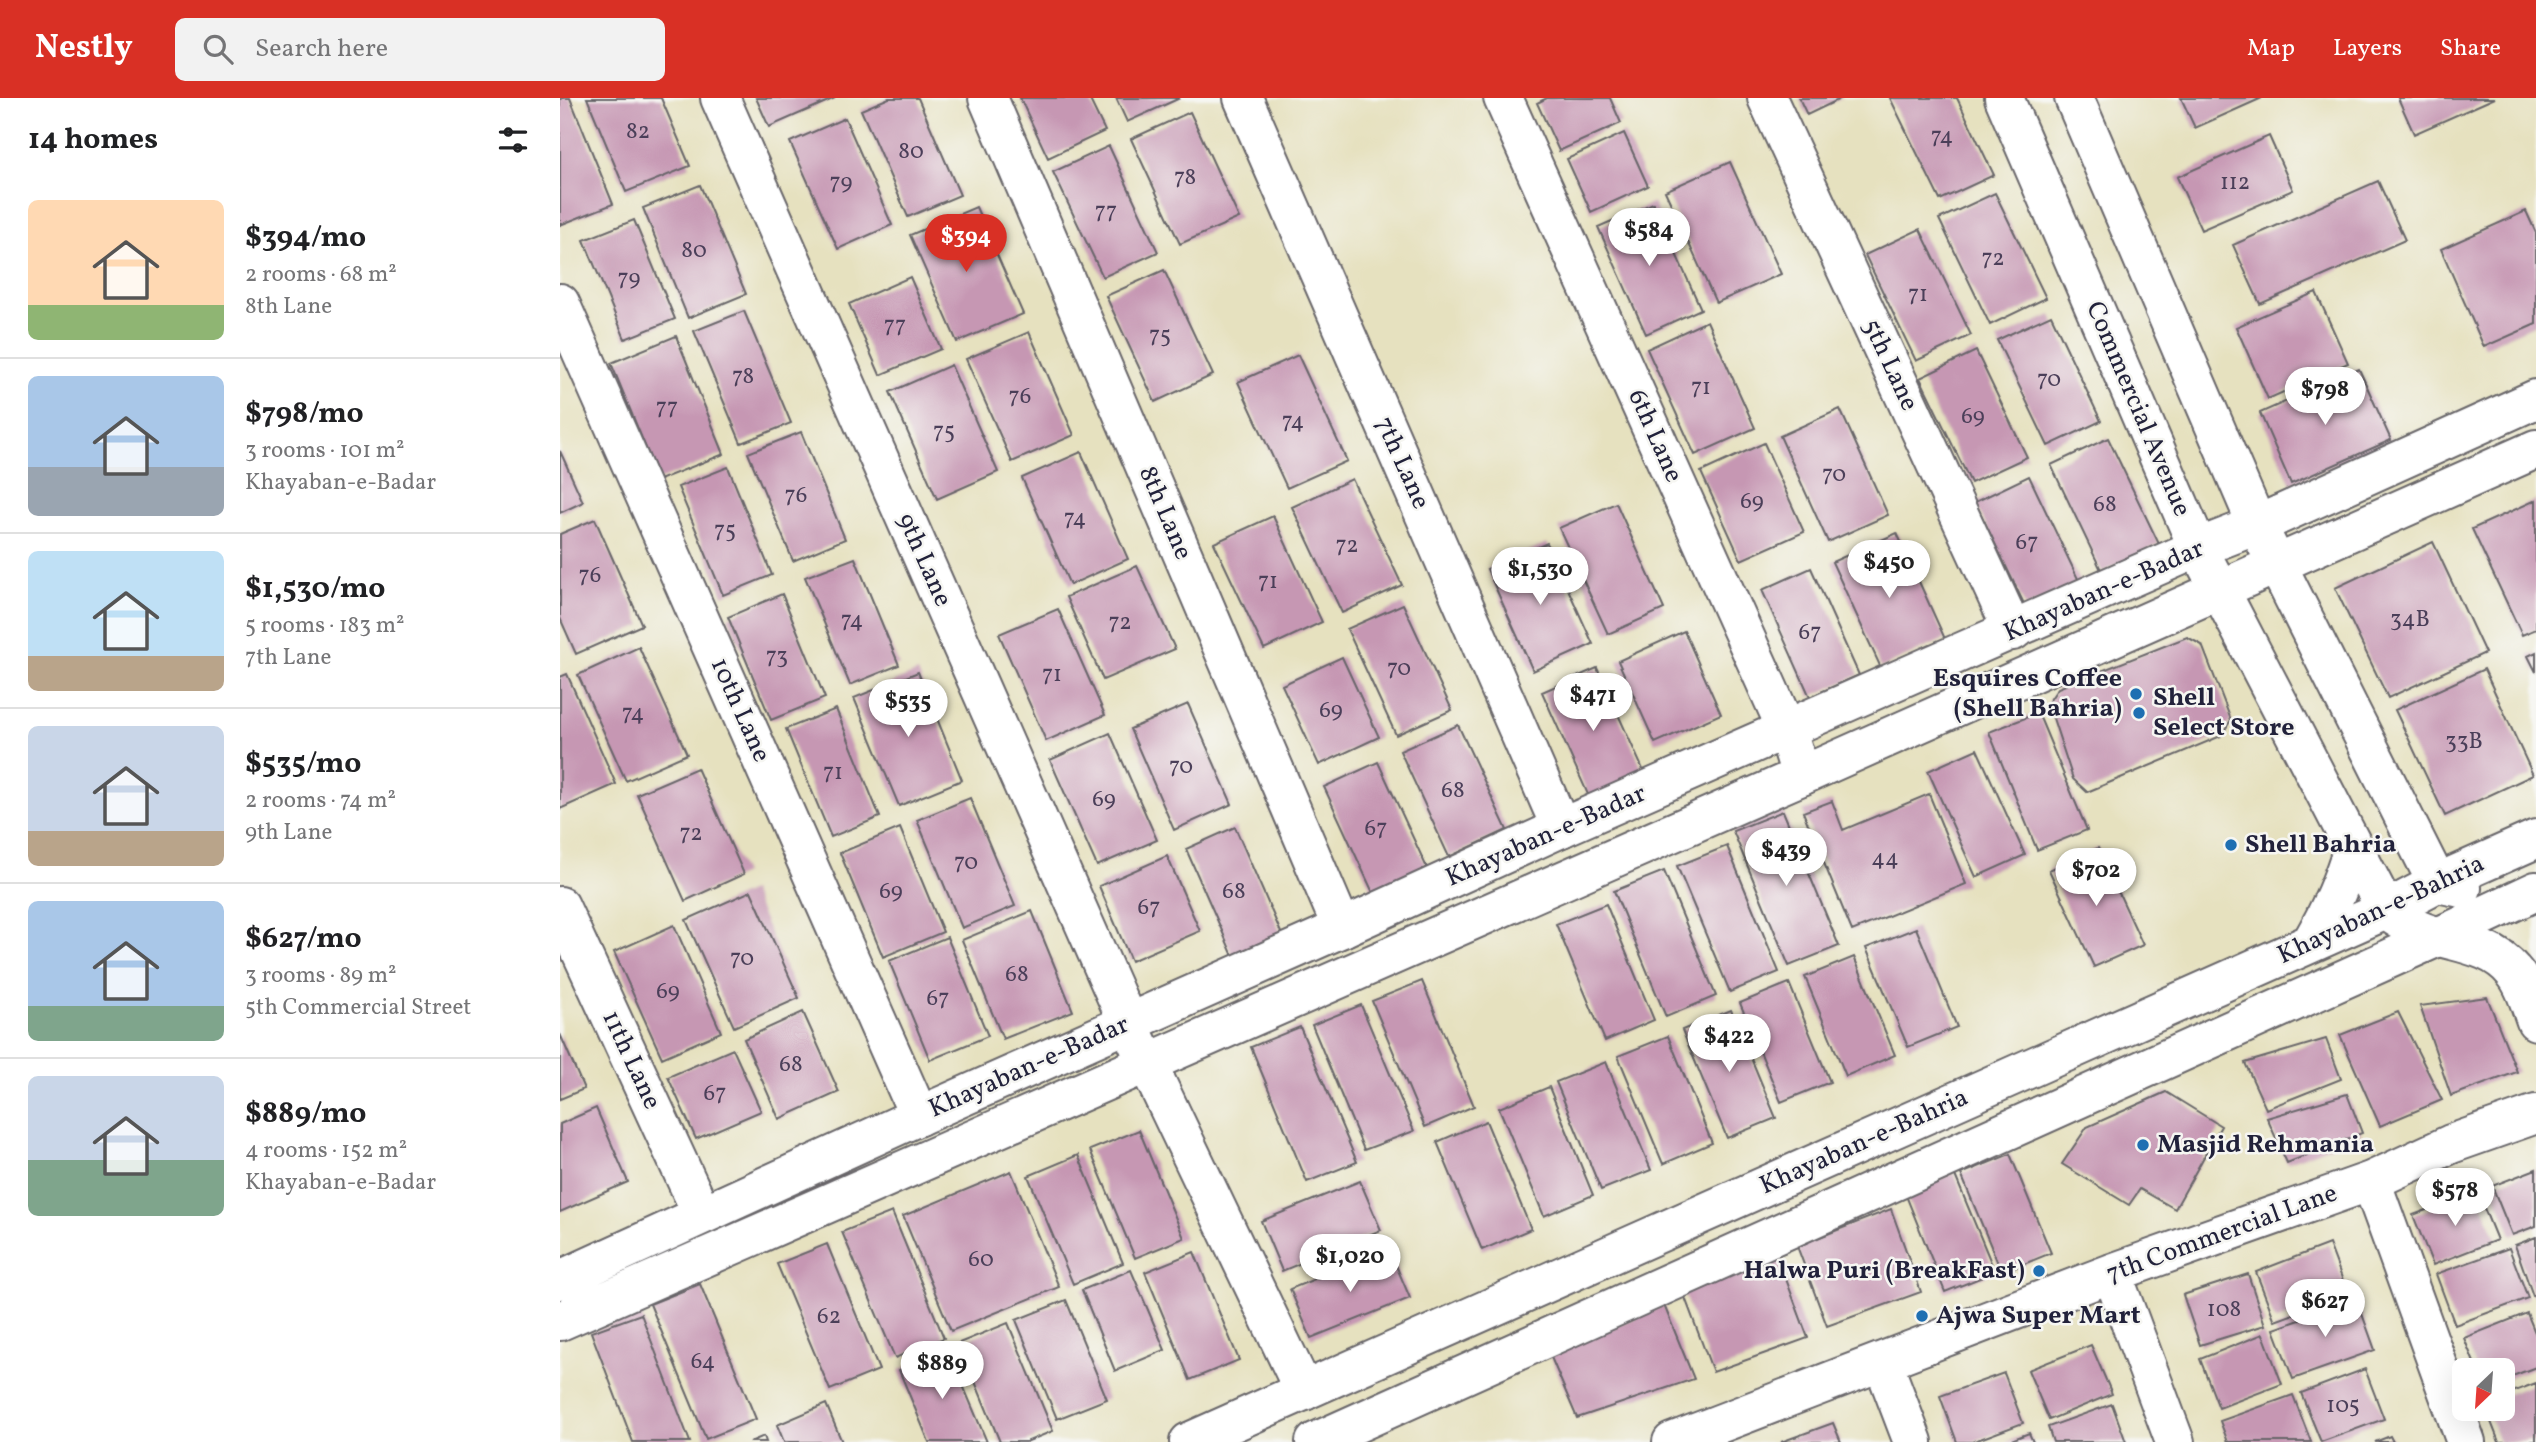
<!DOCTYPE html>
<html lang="en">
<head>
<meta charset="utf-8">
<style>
  :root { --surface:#fff; --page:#f2f2f2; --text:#202124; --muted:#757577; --line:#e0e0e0; --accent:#d93025 }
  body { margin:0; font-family:Vollkorn,serif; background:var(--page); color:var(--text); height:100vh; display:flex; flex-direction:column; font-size:26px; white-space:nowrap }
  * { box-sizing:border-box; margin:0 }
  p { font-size:23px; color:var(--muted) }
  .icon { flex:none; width:38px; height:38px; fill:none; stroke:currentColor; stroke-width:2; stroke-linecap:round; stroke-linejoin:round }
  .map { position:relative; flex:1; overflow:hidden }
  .drawer { display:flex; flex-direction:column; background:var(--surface); width:560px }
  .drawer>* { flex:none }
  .needle { width:46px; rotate:205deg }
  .fabs { position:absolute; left:1892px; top:1260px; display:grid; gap:14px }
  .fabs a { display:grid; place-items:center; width:63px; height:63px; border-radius:10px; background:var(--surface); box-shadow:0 7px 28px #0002; font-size:35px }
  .price { position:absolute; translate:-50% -60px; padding:0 16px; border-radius:24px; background:#fff; color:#222; font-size:23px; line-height:46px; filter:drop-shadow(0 2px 4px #0008) }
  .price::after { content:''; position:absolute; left:50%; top:42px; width:21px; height:16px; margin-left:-10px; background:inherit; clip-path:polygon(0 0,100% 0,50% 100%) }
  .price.active { background:var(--accent); color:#fff }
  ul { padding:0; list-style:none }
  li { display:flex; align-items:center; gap:21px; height:175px; padding:0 28px }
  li+li { border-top:2px solid var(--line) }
  li span { display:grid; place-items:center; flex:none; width:196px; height:140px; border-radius:10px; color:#555 }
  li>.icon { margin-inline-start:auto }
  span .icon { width:84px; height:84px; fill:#fffc; stroke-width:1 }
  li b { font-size:30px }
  h2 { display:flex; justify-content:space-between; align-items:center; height:84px; padding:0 28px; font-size:30px }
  header { display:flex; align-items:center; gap:42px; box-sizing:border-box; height:98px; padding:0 35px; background:var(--accent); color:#fff }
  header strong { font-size:33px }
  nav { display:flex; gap:38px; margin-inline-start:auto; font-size:24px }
  .search { width:490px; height:63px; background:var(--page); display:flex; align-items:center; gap:18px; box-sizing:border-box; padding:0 24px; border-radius:10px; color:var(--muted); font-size:26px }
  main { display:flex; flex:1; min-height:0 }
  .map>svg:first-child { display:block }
</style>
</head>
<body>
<header>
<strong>Nestly</strong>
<div class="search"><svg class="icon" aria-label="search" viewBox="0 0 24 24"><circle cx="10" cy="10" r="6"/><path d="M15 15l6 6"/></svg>Search here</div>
<nav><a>Map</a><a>Layers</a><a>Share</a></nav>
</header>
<main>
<section class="drawer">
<h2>14 homes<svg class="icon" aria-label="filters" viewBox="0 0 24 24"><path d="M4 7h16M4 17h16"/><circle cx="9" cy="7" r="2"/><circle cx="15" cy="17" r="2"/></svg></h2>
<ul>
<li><span style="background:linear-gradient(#ffd9b3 75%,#8fb573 0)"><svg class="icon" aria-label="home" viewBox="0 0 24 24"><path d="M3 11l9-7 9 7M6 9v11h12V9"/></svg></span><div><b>$394/mo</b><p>2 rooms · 68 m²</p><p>8th Lane</p></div></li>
<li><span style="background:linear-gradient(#a9c7e8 65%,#9aa5b1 0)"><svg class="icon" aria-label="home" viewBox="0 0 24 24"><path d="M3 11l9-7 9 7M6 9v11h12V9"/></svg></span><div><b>$798/mo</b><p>3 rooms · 101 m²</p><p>Khayaban-e-Badar</p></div></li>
<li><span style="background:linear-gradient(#bfe0f5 75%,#b9a48a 0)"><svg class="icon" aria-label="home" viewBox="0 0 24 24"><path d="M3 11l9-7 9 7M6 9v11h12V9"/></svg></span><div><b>$1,530/mo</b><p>5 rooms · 183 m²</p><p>7th Lane</p></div></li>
<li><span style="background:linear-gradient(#c9d6e8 75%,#b9a48a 0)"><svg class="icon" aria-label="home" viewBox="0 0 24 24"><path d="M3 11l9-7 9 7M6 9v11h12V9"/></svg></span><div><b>$535/mo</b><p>2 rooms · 74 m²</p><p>9th Lane</p></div></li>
<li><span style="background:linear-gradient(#a9c7e8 75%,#7fa58c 0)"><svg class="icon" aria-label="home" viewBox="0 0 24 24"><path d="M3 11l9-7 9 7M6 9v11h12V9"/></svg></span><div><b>$627/mo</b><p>3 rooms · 89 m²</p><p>5th Commercial Street</p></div></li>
<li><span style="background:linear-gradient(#c9d6e8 60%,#7fa58c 0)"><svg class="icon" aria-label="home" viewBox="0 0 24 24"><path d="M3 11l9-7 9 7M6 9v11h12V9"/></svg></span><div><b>$889/mo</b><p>4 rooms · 152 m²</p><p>Khayaban-e-Badar</p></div></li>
</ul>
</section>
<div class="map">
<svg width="1976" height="1344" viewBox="0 0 1976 1344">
  <rect width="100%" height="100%" fill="#f6f6f2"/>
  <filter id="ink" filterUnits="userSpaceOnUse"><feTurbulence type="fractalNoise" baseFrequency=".0143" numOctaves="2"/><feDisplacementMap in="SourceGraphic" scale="14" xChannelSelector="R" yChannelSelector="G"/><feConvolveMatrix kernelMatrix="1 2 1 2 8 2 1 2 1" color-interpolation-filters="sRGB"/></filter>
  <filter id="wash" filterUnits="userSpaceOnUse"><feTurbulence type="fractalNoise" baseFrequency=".00686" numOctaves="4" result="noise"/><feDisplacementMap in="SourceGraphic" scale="28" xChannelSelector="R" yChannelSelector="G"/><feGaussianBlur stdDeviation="1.57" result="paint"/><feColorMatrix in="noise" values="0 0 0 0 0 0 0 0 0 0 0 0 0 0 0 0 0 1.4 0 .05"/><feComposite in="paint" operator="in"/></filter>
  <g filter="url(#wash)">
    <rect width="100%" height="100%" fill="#e6e1bf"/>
    <g id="blocks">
      <path fill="#c697b3" d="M3 0H10L53 106 0 127V1Z
        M27 0H101L130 68 66 94Z
        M196 0H275L209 29Z
        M329 0H358L400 97 348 119 301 12Z
        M460 0H529L545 33 488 60Z
        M556 0H620L567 24Z
        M987 0H1050L1061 25 999 53 977 5Z
        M1239 0H1282L1247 17Z
        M1330 0H1397L1434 77 1380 102Z
        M1621 0H1702L1635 30Z
        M1838 0H1935L1854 36Z
        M630 14 679 120 620 146 571 41Z
        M285 20 332 127 278 151 230 44Z
        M1064 35 1088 88 1031 114 1007 61Z
        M1709 38 1733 92 1641 132 1617 79Z
        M549 48 598 154 543 179 493 74Z
        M1170 64 1221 176 1156 205 1105 93Z
        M1818 83 1845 142 1700 206 1673 147Z
        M140 87 186 196 128 220 83 110Z
        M1435 95 1486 200 1430 227 1379 121Z
        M1093 105 1141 211 1086 236 1038 129Z
        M416 109 463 216 397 244 350 137Z
        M1966 113 1976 135V226L1924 249 1881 151Z
        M74 122 115 221 65 241 24 142Z
        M1360 131 1411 237 1356 263 1305 157Z
        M604 172 653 277 595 304 546 198Z
        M350 179 381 251 320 277 289 206Z
        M1756 194 1788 265 1708 301 1676 229Z
        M184 213 231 325 181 345 134 233Z
        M1491 217 1541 323 1488 348 1437 242Z
        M1147 223 1195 330 1135 357 1087 251Z
        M469 234 514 337 452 364 406 261Z
        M116 238 164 356 99 382 51 265Z
        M1416 253 1467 359 1411 385 1360 280Z
        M738 257 787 363 727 390 678 284Z
        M391 267 438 374 377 401 330 294Z
        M1799 271 1831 342 1731 386 1700 315Z
        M1280 311 1328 417 1268 444 1220 338Z
        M241 334 285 441 233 463 188 355Z
        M1548 340 1599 446 1542 474 1491 367Z
        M1204 345 1244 434 1181 462 1141 374Z
        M0 353 23 404 0 415Z
        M521 354 568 461 510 487 462 380Z
        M168 369 212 477 163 497 118 389Z
        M1469 378 1520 485 1466 510 1415 404Z
        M792 381 842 487 782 515 732 409Z
        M1976 402V531L1962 537 1912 431Z
        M1056 405 1104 511 1048 536 999 430Z
        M713 418 762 524 704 551 654 445Z
        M35 421 82 527 16 556 0 520V436Z
        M1337 435 1385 541 1321 570 1272 464Z
        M1873 444 1925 555 1828 600 1775 490Z
        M987 445 1033 546 973 573 927 471Z
        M295 460 339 567 290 587 245 479Z
        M577 468 615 551 543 582 506 499Z
        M1251 470 1299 577 1250 599 1202 492Z
        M222 496 265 600 211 622 168 519Z
        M843 506 892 612 836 637 787 531Z
        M498 511 545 617 486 643 439 536Z
        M1124 533 1161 616 1095 645 1058 563Z
        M1627 539 1642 547 1671 622 1661 638 1527 694 1513 681 1488 605 1498 590Z
        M79 549 127 656 66 683 18 577Z
        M1976 554V574L1968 558Z
        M782 559 819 639 759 667 722 587Z
        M1037 570 1085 676 1030 701 982 594Z
        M1924 571 1973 677 1885 718 1835 612Z
        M358 574 402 682 339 708 294 600Z
        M7 576 56 686 0 711V579Z
        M628 606 672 706 614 732 570 631Z
        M276 611 320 719 271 739 226 631Z
        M1478 615 1527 732 1477 752 1429 634Z
        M898 627 947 732 889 759 840 653Z
        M550 635 597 742 537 768 490 662Z
        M1417 651 1465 757 1416 779 1368 673Z
        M818 664 868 772 814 797 764 689Z
        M137 670 184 776 125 803 77 696Z
        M1369 696 1406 786 1292 833 1243 714 1272 703 1283 732Z
        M410 700 455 808 402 830 357 722Z
        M1223 713 1279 848 1229 868 1173 733Z
        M675 729 722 837 673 858 626 751Z
        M340 730 383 834 323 859 280 755Z
        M1167 748 1219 874 1170 894 1117 768Z
        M1538 750 1583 847 1534 869 1489 772Z
        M607 758 640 833 571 863 539 788Z
        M1104 773 1156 898 1106 919 1054 793Z
        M191 793 239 900 174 929 126 822Z
        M1046 806 1094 922 1045 943 996 826Z
        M472 813 513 913 443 941 402 842Z
        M114 827 161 934 102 960 54 854Z
        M1356 830 1397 929 1348 949 1306 850Z
        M387 839 428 938 370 962 329 863Z
        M1294 859 1335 957 1286 978 1245 879Z
        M862 883 914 1008 865 1029 812 903Z
        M1229 885 1270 984 1221 1004 1180 905Z
        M1927 899 1957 974 1891 998 1860 908Z
        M801 907 854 1033 804 1052 752 927Z
        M1171 912 1216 1020 1167 1040 1122 932Z
        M243 914 279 994 219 1021 184 941Z
        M1838 914 1882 1002 1820 1028 1780 937Z
        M740 929 797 1064 747 1084 691 949Z
        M0 936 24 991 0 1001Z
        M1108 938 1152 1045 1103 1066 1058 958Z
        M1766 941 1781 981 1706 1011 1685 965Z
        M173 951 201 1013 136 1041 108 979Z
        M1046 964 1091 1072 1041 1092 996 984Z
        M989 989 1033 1097 984 1118 939 1010Z
        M1606 994 1661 1028 1615 1111 1580 1091 1569 1107 1502 1066 1527 1029Z
        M1787 996 1802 1035 1727 1065 1707 1020Z
        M36 1010 68 1084 0 1114V1026Z
        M926 1023 971 1131 922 1152 877 1044Z
        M579 1032 624 1140 575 1160 530 1052Z
        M1450 1056 1491 1155 1442 1175 1401 1076Z
        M518 1057 563 1165 513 1186 468 1078Z
        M1976 1071V1128L1952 1137 1932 1088Z
        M451 1073 499 1189 391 1233 343 1118Z
        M1394 1075 1435 1174 1385 1194 1345 1095Z
        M800 1083 821 1132 722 1173 701 1123Z
        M1917 1093 1937 1142 1873 1167 1853 1117Z
        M1331 1111 1361 1194 1267 1228 1237 1148Z
        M332 1114 384 1240 335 1260 282 1134Z
        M1976 1139V1196L1973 1198 1955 1147Z
        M267 1146 319 1272 270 1292 217 1166Z
        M1769 1146 1788 1196 1715 1223 1696 1174Z
        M1949 1150 1968 1200 1895 1227 1876 1176Z
        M829 1151 850 1200 751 1240 730 1191Z
        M634 1154 679 1262 630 1282 585 1174Z
        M1217 1157 1248 1240 1153 1274 1123 1194Z
        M571 1172 605 1252 555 1273 522 1192Z
        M1688 1176 1705 1227 1640 1247 1623 1197Z
        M140 1186 196 1321 146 1341 90 1206Z
        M506 1202 547 1301 497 1321 456 1222Z
        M1797 1202 1815 1252 1733 1281 1714 1231Z
        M1104 1207 1134 1281 1017 1320 990 1257Z
        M1967 1215 1976 1237V1269L1942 1282V1272H1917L1904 1240Z
        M81 1216 130 1344H73L31 1234Z
        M448 1225 493 1333 466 1344H440L399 1245Z
        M1703 1236 1722 1286 1659 1310 1640 1261Z
        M1531 1247 1552 1296 1489 1322 1468 1272Z
        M388 1252 427 1344H369L339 1272Z
        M1805 1271 1824 1321 1761 1344 1741 1295Z
        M1444 1275 1463 1325 1412 1344H1397L1380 1298Z
        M1976 1285V1343L1939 1344 1926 1311H1942V1298Z
        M1733 1297 1751 1344H1668L1660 1323Z
        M266 1306 282 1344H224L217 1327Z
        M1552 1306 1566 1344H1493L1488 1329Z
        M1273 1325 1281 1344H1221Z
        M1469 1335 1473 1344H1446Z
        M204 1338 206 1344H190Z
        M1830 1338 1833 1344H1815Z"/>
    </g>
  </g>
  <g filter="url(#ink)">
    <use href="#blocks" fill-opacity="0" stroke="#676569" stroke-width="2"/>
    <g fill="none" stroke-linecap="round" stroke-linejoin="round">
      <g stroke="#676569" stroke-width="42">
        <path id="minor" d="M160 0 568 925 744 1293
          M428 0 782 830
          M683 0 1001 730
          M943 0 1227 632 1241 678
          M1207 0 1453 533
          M0 205 359 1018
          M0 808 142 1116
          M1811 1083 1906 1344
          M1552 1175 1615 1344
          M1323 1265 1353 1344
          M1112 1344 1552 1175 1811 1083 1891 1046 1976 1016"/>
      </g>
      <g stroke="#676569" stroke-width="42">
        <path id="major" d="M1444 0 1638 450 1826 812C1838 821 1850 829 1864 834 1894 845 1931 846 1953 873 1965 886 1970 907 1976 923
          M1514 0 1697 427 1877 785 1902 790
          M1751 845C1769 814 1783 784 1793 749
          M0 1182 359 1018 782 830 1001 730 1638 450 1697 427 1976 301
          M0 1223 1241 678 1976 351
          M629 1344 1826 812 1877 785 1976 741
          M755 1344 1880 838 1976 793"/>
      </g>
      <use href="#minor" stroke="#fff" stroke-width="38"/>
      <use href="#major" stroke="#fff" stroke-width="38"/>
    </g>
  </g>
  <g fill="#1f6fb2" stroke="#f6f6f2" stroke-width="2.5">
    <circle cx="1576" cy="596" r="7"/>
    <circle cx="1579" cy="615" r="7"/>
    <circle cx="1671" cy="747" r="7"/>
    <circle cx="1583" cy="1047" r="7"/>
    <circle cx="1479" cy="1173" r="7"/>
    <circle cx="1362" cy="1218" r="7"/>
  </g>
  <g text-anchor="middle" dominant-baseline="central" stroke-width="5" stroke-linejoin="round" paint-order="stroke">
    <g font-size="23" fill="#4b3f59">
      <text x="78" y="34">82</text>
      <text x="1382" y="39">74</text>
      <text x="351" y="54">80</text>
      <text x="625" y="80">78</text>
      <text x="281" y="85">79</text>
      <text x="1675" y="85">112</text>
      <text x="546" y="114">77</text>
      <text x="134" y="153">80</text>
      <text x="1433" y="161">72</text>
      <text x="69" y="181">79</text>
      <text x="1358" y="197">71</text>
      <text x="335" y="228">77</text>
      <text x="600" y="238">75</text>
      <text x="183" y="279">78</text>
      <text x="1489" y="282">70</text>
      <text x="1141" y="290">71</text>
      <text x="460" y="299">76</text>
      <text x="107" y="310">77</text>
      <text x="1413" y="319">69</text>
      <text x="733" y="324">74</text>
      <text x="384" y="334">75</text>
      <text x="1274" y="377">70</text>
      <text x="236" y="398">76</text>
      <text x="1192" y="404">69</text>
      <text x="1545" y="407">68</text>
      <text x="515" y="421">74</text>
      <text x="165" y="433">75</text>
      <text x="1467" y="445">67</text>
      <text x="787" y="448">72</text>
      <text x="30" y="478">76</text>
      <text x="708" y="484">71</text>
      <text x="1850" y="522">34B</text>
      <text x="292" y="523">74</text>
      <text x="560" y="525">72</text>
      <text x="1250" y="535">67</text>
      <text x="217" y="559">73</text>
      <text x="839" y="571">70</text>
      <text x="492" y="577">71</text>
      <text x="771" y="613">69</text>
      <text x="73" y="616">74</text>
      <text x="1904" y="644">33B</text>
      <text x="621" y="669">70</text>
      <text x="273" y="675">71</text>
      <text x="893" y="693">68</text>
      <text x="544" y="702">69</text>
      <text x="816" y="731">67</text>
      <text x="131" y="736">72</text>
      <text x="1325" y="761">44</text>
      <text x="406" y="765">70</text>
      <text x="331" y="794">69</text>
      <text x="674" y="794">68</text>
      <text x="589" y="810">67</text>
      <text x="182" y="861">70</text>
      <text x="457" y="877">68</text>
      <text x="108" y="894">69</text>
      <text x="378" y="901">67</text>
      <text x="231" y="967">68</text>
      <text x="155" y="996">67</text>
      <text x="421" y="1162">60</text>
      <text x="1664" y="1212">108</text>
      <text x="269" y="1219">62</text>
      <text x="143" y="1264">64</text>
      <text x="1783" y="1308">105</text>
    </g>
    <g font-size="26" fill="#22223b" stroke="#f6f6f2">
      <text transform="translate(1330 267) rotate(65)">5th Lane</text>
      <text transform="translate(1578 311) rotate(67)">Commercial Avenue</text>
      <text transform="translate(1095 338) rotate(66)">6th Lane</text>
      <text transform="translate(842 365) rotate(66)">7th Lane</text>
      <text transform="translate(605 415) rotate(67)">8th Lane</text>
      <text transform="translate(364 462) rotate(66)">9th Lane</text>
      <text transform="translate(1544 493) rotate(-24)">Khayaban-e-Badar</text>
      <text transform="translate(180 612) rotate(66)">10th Lane</text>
      <text transform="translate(986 738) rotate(-24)">Khayaban-e-Badar</text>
      <text transform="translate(1821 812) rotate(-25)">Khayaban-e-Bahria</text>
      <text transform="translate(71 962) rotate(65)">11th Lane</text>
      <text transform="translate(469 969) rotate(-24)">Khayaban-e-Badar</text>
      <text transform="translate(1304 1044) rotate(-24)">Khayaban-e-Bahria</text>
      <text transform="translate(1662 1136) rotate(-20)">7th Commercial Lane</text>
    </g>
    <g font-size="26" font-weight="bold" fill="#22223b" stroke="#f6f6f2" text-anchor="start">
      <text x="1562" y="581" text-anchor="end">Esquires Coffee<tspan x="1562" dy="30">(Shell Bahria)</tspan></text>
      <text x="1593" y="600">Shell<tspan x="1593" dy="30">Select Store</tspan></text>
      <text x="1685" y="747">Shell Bahria</text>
      <text x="1597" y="1047">Masjid Rehmania</text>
      <text x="1465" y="1173" text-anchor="end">Halwa Puri (BreakFast)</text>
      <text x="1376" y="1218">Ajwa Super Mart</text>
    </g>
  </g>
</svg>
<div class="fabs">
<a><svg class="needle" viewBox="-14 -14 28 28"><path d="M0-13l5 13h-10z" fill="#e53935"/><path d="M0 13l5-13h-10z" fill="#757577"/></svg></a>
</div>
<b class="price" style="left:1089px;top:170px">$584</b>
<b class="price active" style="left:406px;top:176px">$394</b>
<b class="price" style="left:1765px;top:329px">$798</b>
<b class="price" style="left:1329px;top:502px">$450</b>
<b class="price" style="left:980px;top:509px">$1,530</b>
<b class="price" style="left:1033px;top:635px">$471</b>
<b class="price" style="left:348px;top:641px">$535</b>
<b class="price" style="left:1226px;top:790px">$439</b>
<b class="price" style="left:1536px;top:810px">$702</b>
<b class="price" style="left:1169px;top:976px">$422</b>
<b class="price" style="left:1895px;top:1130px">$578</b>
<b class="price" style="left:790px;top:1196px">$1,020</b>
<b class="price" style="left:1765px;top:1241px">$627</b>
<b class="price" style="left:382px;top:1303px">$889</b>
</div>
</main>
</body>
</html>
